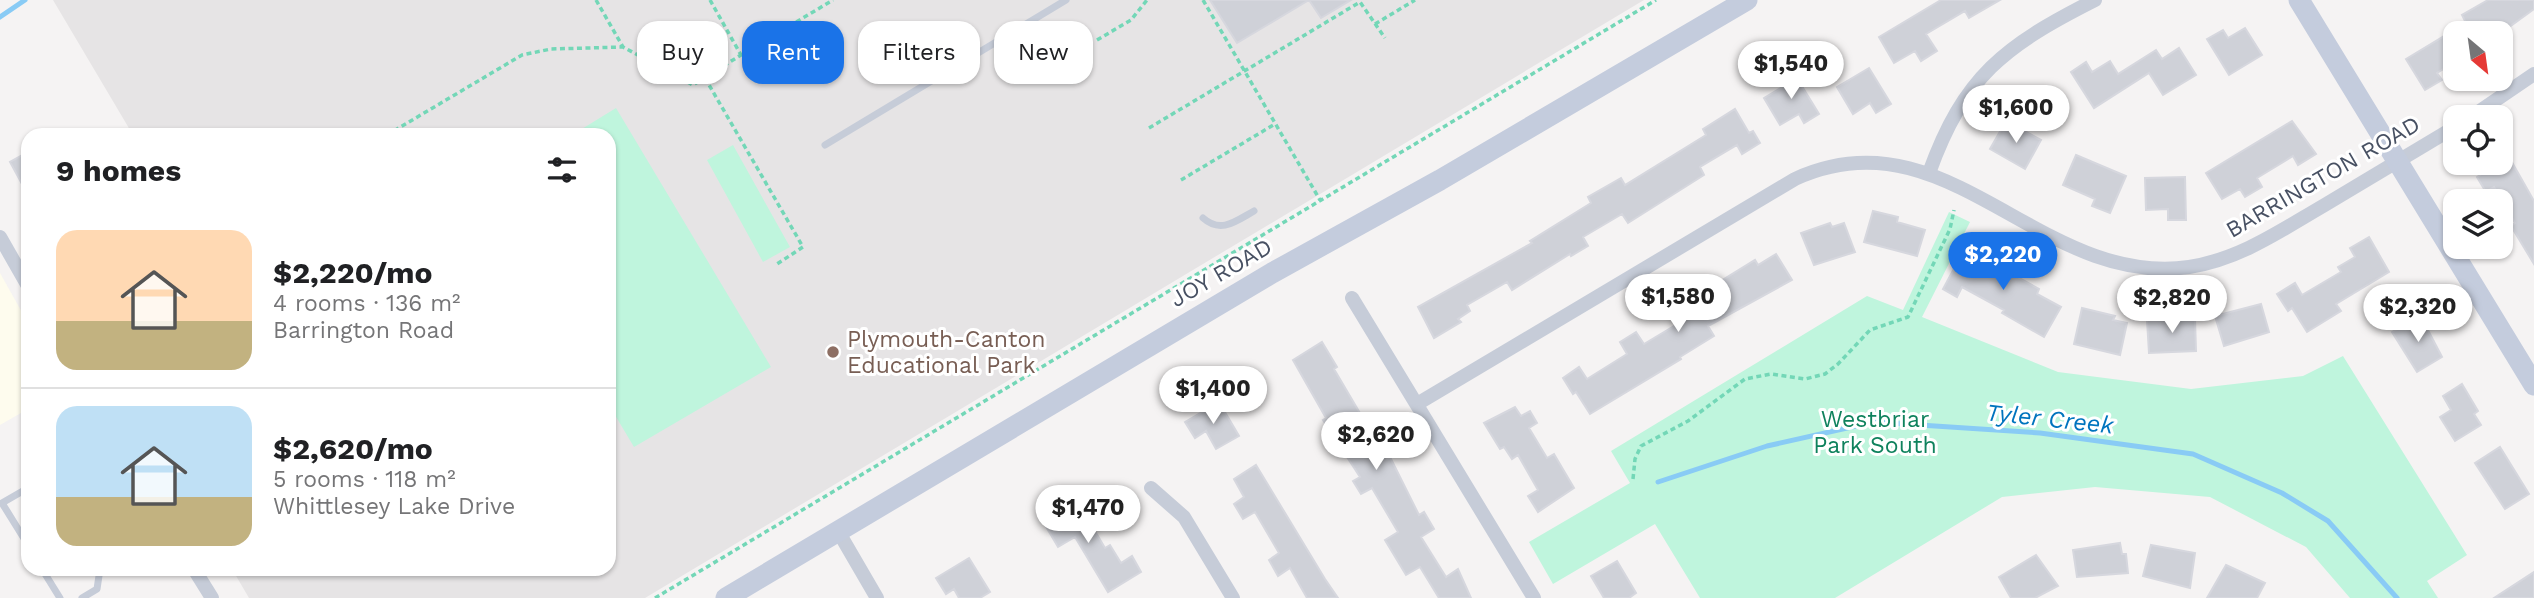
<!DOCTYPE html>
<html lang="en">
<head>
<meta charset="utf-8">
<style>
  :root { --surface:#fff; --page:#f2f2f2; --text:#202124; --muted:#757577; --line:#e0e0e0; --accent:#1a73e8 }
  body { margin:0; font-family:"Work Sans",sans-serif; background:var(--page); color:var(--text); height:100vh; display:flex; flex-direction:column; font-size:26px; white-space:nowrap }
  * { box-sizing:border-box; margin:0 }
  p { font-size:23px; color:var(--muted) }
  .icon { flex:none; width:38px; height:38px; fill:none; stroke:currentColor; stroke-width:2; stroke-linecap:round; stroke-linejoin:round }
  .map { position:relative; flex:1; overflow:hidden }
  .details { position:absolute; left:21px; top:128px; width:595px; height:448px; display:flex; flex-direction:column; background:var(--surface); border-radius:21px; box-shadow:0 2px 5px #0004 }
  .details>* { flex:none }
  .banner { position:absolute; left:637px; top:21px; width:665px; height:63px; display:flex; gap:14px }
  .needle { width:46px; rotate:151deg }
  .fabs { position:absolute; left:2443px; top:21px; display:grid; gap:14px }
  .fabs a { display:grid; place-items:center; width:70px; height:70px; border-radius:14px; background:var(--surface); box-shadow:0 2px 5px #0004; font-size:35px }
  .price { position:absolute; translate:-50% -60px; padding:0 16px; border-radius:24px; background:#fff; color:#222; font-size:23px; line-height:46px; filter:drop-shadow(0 2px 4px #0008) }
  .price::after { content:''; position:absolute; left:50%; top:42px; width:21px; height:16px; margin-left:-10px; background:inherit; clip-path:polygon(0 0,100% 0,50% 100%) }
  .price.active { background:var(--accent); color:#fff }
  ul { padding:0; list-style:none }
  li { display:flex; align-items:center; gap:21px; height:175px; padding:0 35px }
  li+li { border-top:2px solid var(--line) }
  li span { display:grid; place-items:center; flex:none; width:196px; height:140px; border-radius:21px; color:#555 }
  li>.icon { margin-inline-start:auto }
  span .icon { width:84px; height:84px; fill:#fffc; stroke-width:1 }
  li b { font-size:30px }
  h2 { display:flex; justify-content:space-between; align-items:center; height:84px; padding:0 35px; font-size:30px }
  .chip { padding:0 24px; border-radius:21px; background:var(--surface); box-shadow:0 2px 5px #0004; font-size:24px; line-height:63px }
  .chip.active { background:var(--accent); color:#fff }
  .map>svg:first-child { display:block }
</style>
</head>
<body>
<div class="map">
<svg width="2534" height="598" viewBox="0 0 2534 598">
  <rect width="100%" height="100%" fill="#f5f3f3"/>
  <path fill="#fefcee" d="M0 273 28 323V409L0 425Z"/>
  <path fill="#e6e4e5" d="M53 0H1644L645 598H249L232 569H609V135H133Z"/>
  <path fill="#bff5dd" d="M616 108 771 367 634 447 609 405V135H572Z
    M733 145 790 247 763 262 707 160Z
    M1949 212 1970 222 1922 317 2058 372 2191 389 2303 376 2343 356 2467 555 2427 581 2438 598H2350L2306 547 2210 497 2095 487 2002 497 1835 598H1700L1655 524 1553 584 1529 542 1630 483 1611 451 1867 296 1903 310Z"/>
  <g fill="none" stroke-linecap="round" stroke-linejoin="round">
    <path stroke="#89cbf5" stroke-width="5" d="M0 17 25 0
      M1658 482 1767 446 1874 422 2040 433 2193 454 2282 493 2328 521 2397 598"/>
  </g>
  <path fill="#cfd1d8" stroke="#d6d7de" stroke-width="2" d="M1210 0H1351L1321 18 1309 0 1237 43Z
    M1941 0H2000L1969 18 1965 11 1926 34 1937 51 1921 61 1915 51 1894 63 1879 37Z
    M2488 0H2534V9L2501 33H2449L2466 23 2462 15Z
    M2245 28 2262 55 2229 75 2207 39 2223 30 2228 38Z
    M2446 35 2455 51V62L2437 73 2442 80 2425 90 2406 59Z
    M2179 48 2196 75 2163 95 2149 73 2094 108 2071 72 2086 62 2092 72 2110 61 2118 74 2156 50 2162 59Z
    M1869 68 1891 104 1876 113 1870 103 1853 114 1837 87Z
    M1792 70 1819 114 1804 123 1799 114 1780 125 1764 98 1784 86 1779 78Z
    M1735 109 1749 133 1753 131 1760 143 1742 154 1737 145 1700 167 1704 175 1628 223 1622 214 1583 237 1588 246 1571 256 1570 254 1512 290 1507 282 1467 305 1470 311 1458 319 1461 322 1434 338 1418 307 1532 243 1530 241 1591 203 1588 197 1621 178 1625 185 1706 135 1703 129Z
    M2006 121 2041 140 2025 169 1990 149Z
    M2292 121 2316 154 2298 165 2293 156 2257 178 2262 187 2245 197 2240 189 2222 199 2206 173Z
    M28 152V195L10 162Z
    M2076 155 2126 176 2110 213 2092 206 2095 199 2063 185Z
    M2509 157 2534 201V264L2511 226 2515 223 2494 187 2486 192 2477 177Z
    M2185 177 2186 220H2168V209L2146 210 2145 178Z
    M1873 211 1898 217 1897 222 1925 230 1917 256 1864 242Z
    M1830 223 1832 227 1844 223 1855 252 1814 265 1801 233Z
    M2369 237 2389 272 2336 304 2341 311 2307 332 2292 308 2288 311 2277 294 2295 283 2302 295 2341 272 2338 267 2355 257 2350 248Z
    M1965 248 2039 289 2037 294 2061 307 2044 337 2002 313 2004 310 1962 287 1957 297 1943 289Z
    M1776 254 1792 280 1708 326 1714 336 1680 357 1681 359 1590 414 1576 392 1573 394 1563 378 1579 367 1587 379 1627 354 1620 342 1636 332 1644 344 1684 320 1677 308 1755 260 1758 265Z
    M2261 304 2269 332 2224 346 2215 316Z
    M2082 308 2115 316 2113 320 2127 323 2120 355 2074 344Z
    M2420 315 2442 357 2417 372 2392 332Z
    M2195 318 2196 351 2149 353 2147 320Z
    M1322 342 1337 367 1334 369 1387 459 1390 457 1419 515 1424 512 1434 529 1421 537 1446 577 1458 569 1471 598H1439L1420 567 1406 575 1385 540 1398 532 1372 488 1361 494 1353 481 1360 477 1323 420 1326 418 1293 360Z
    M2462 384 2478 411 2474 414 2481 425 2455 441 2440 417 2451 410 2443 396Z
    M1219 402 1239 436 1216 449 1206 431 1195 438 1185 422Z
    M1515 407 1521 416 1530 411 1537 423 1529 428 1547 458 1554 454 1574 488 1538 512 1528 496 1538 490 1518 455 1512 459 1504 447 1500 449 1484 423Z
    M2500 447 2529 494 2505 509 2475 463Z
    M1256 465 1325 579 1338 598H1307L1290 568 1278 576 1269 560 1279 553 1255 512 1243 519 1234 504 1244 497 1234 479Z
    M1061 499 1072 518 1083 511 1105 548 1110 545 1121 563 1132 556 1141 572 1108 592 1075 537 1058 547 1038 513Z
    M2120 543 2122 554H2126L2128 573 2077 577 2073 550Z
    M2151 545 2195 553 2190 588 2143 576Z
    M2036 555 2058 586 2035 598H2011L1999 577Z
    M969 558 990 592 980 598H959L954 589 946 594 936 578Z
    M1617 561 1636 593 1629 598H1604L1591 576Z
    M2226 565 2265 583 2257 598H2207Z
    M2534 572V598H2494Z"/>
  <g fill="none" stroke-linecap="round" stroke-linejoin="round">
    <path stroke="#73d7b7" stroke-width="3.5" stroke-dasharray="5 3.5" stroke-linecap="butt" d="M596 0 623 47 693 85 741 55
      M710 0 741 55 833 0
      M1203 0 1320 200
      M1375 24 1415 0
      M1097 40 1131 20 1147 0
      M705 78 803 247 777 264
      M1149 128 1360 2 1385 38
      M387 135 522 55 551 49 623 47
      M1181 180 1275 124
      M1633 479 1635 459 1641 446 1688 421 1745 379 1771 374 1805 379 1825 374 1838 364 1870 330 1908 317 1950 229 1954 210
      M655 598 1656 0"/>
    <path stroke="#c6ccd8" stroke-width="7" d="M825 145 1066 0
      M1203 218C1221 234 1236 221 1254 211
      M28 488 2 503 28 545
      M42 569 60 598
      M82 598 97 589 100 569"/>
    <path stroke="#c6ccd8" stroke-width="14" d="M2471 117 2534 74
      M1929 173C1964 76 2004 46 2095 0
      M0 237 28 286
      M1352 298 1534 598
      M1417 404 1795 179C1947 109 2039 288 2189 267 2240 259 2280 231 2323 206 2367 180 2411 153 2455 127
      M1151 488 1184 517 1233 598
      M838 531 877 598
      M194 569 212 598"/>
    <path stroke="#c4ccdd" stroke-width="21" d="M2299 0 2534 385
      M726 598 1272 273 1440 180 1747 0"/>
  </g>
  <circle fill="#8d6e63" stroke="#fff" stroke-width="2.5" cx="833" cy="352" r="7"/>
  <g text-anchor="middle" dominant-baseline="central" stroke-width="6" stroke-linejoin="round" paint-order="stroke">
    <g font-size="23" fill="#485163" stroke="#fff">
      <text transform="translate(2323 177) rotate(-30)">BARRINGTON ROAD</text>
      <text transform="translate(1221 273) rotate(-30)">JOY ROAD</text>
    </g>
    <g font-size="23" fill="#785e54" stroke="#fff" text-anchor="start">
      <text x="847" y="339">Plymouth-Canton<tspan x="847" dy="26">Educational Park</tspan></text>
    </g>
    <g font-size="23" fill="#0f825d" stroke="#fff">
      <text x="1875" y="419">Westbriar<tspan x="1875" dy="26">Park South</tspan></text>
    </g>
    <g font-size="24" font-style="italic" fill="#0074be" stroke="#fff">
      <text transform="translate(2050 419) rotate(6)">Tyler Creek</text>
    </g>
  </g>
</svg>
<div class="fabs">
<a><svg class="needle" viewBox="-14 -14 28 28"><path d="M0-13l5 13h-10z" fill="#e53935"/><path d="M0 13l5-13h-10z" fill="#757577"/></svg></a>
<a><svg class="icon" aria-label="locate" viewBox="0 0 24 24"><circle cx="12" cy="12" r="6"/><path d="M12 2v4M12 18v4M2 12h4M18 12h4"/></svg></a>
<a><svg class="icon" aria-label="layers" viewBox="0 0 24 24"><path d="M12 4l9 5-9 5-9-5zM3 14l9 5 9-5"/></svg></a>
</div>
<b class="price" style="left:1791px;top:101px">$1,540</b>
<b class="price" style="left:2016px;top:145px">$1,600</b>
<b class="price active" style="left:2003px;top:292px">$2,220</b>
<b class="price" style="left:1678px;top:334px">$1,580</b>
<b class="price" style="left:2172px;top:335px">$2,820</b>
<b class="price" style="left:2418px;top:344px">$2,320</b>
<b class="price" style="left:1213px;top:426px">$1,400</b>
<b class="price" style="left:1376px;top:472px">$2,620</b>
<b class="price" style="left:1088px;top:545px">$1,470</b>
<div class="banner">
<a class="chip">Buy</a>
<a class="chip active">Rent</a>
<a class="chip">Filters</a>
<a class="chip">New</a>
</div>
<section class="details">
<h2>9 homes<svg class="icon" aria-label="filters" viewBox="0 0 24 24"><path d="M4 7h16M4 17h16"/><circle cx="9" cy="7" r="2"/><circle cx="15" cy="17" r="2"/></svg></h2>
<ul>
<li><span style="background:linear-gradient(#ffd9b3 65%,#c2b280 0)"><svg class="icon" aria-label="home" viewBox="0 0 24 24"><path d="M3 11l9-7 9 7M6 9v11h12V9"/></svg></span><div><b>$2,220/mo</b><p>4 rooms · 136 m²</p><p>Barrington Road</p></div></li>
<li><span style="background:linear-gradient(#bfe0f5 65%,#c2b280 0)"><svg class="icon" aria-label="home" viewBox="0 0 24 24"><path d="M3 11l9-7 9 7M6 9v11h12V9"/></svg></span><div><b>$2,620/mo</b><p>5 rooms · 118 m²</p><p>Whittlesey Lake Drive</p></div></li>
</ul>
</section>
</div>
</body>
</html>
